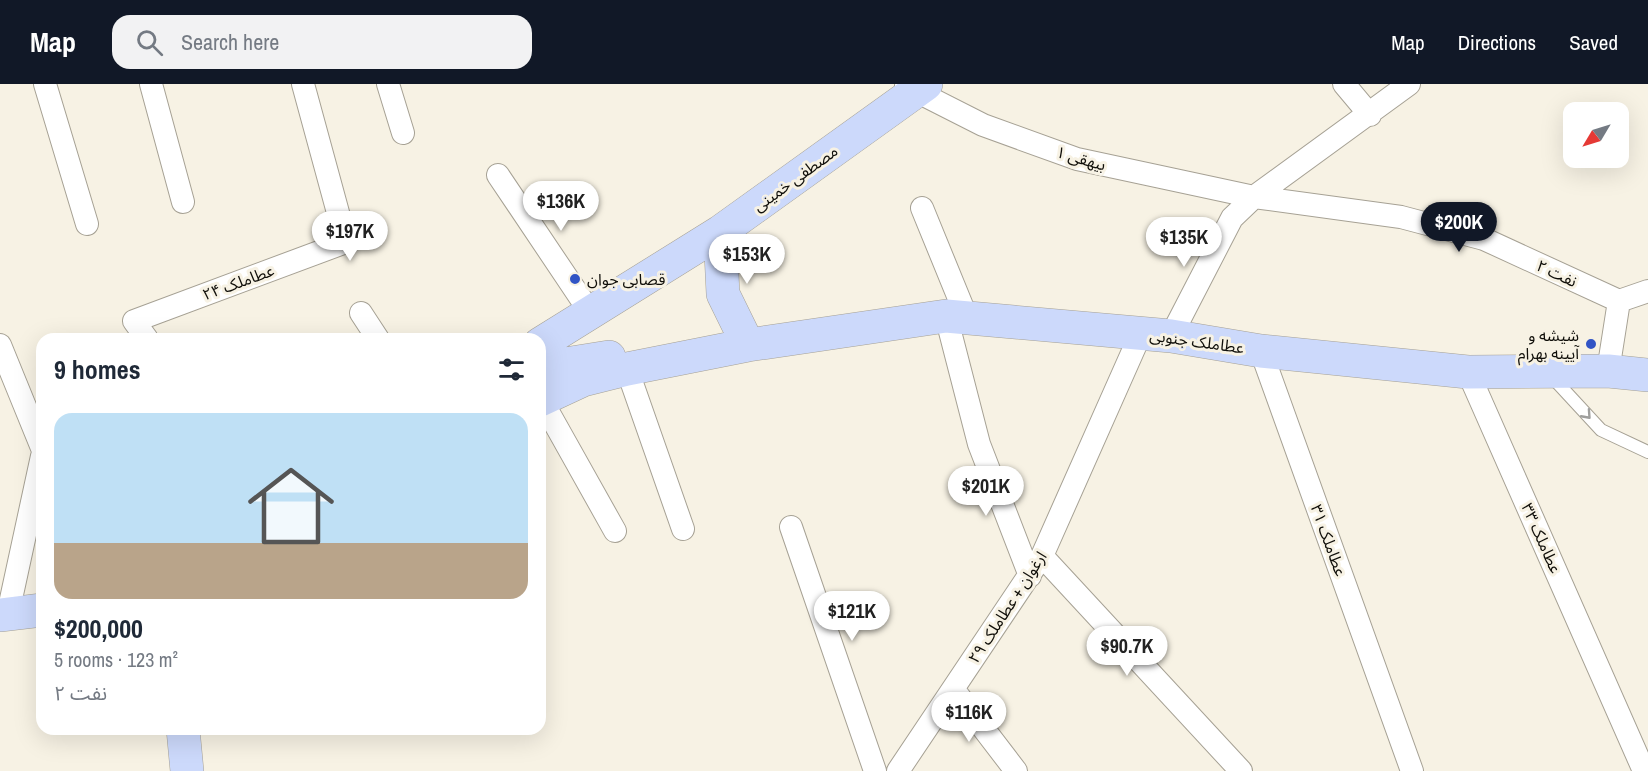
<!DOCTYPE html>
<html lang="en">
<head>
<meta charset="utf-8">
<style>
  :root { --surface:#fff; --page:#f2f2f3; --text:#1f2937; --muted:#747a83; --line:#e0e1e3; --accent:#111827 }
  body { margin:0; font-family:"Archivo Narrow","Noto Sans Arabic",sans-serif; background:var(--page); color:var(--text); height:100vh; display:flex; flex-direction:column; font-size:22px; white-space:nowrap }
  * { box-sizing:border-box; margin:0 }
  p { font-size:20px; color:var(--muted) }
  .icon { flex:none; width:33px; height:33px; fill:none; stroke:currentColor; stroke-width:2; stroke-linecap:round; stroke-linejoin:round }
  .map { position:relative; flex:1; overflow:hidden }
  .side { position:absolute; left:36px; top:249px; width:510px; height:402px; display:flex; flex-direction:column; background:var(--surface); border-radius:18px; box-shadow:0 6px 24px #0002 }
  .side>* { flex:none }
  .needle { width:39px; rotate:232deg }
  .tools { position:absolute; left:1563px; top:18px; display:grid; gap:12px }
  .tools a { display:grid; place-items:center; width:66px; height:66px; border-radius:12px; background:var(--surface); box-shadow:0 6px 24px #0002; font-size:30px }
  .price { position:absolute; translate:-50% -51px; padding:0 14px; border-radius:21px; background:#fff; color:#222; font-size:20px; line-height:39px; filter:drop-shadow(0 2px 3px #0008) }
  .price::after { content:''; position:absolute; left:50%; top:36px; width:18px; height:14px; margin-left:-9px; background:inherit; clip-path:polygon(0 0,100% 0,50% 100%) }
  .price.active { background:var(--accent); color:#fff }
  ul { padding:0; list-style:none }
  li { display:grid; align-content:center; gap:12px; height:318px; padding:0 18px }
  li+li { border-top:2px solid var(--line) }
  li span { display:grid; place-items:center; height:186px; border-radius:18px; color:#555 }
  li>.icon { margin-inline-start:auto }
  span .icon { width:108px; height:108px; fill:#fffc; stroke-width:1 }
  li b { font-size:26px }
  h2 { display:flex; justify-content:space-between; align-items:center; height:72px; padding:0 18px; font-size:26px }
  header { display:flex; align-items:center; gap:36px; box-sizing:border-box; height:84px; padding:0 30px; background:var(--accent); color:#fff }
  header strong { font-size:28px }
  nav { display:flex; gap:33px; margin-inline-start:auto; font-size:21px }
  .search { width:420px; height:54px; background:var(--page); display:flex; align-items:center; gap:15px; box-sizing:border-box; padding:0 21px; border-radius:18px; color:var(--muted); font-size:22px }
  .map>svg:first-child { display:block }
</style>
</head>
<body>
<header>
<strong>Map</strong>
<div class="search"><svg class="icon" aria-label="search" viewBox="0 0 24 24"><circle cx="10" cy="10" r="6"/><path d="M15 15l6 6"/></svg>Search here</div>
<nav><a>Map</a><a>Directions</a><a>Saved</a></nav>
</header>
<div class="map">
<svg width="1648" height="687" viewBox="0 0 1648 687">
  <rect width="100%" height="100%" fill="#f7f2e4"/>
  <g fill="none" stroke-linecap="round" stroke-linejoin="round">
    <g stroke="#a6a194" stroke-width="14">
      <path id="lane" d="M1552 293 1601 346 1648 368"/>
    </g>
    <g stroke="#a6a194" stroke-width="24">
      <path id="street" d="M45 0 87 140
        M151 0 183 118
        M388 0 403 49
        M1344 0 1370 31
        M906 2 983 41 1077 75 1254 113 1401 133 1484 155 1619 217 1648 207
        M498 91 590 228
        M922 124 967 234
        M361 229 378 255
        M946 232 979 360 1030 492
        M1171 252 1232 134 1254 113 1409 0
        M147 255 134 237 346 158 303 0
        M0 261 42 364
        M1261 267 1412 687
        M627 285 683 445
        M1608 287 1619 217
        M1468 288 1644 687
        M541 315 615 447
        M791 443 875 687
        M1042 472 1241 687
        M8 529 42 372
        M954 606 1016 687
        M898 687 1042 472 1141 249"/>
    </g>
    <g stroke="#a6a194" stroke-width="34">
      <path id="secondary" d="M720 148 723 210 748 261
        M540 260 720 148 926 0
        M540 284 609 273
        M540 316 583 296 627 285 748 261 946 232 1171 252 1261 267 1468 288 1608 287 1648 291
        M0 531 42 526
        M183 645 187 687"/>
    </g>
    <use href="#lane" stroke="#fff" stroke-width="12"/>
    <use href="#street" stroke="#fff" stroke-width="22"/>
    <use href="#secondary" stroke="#ccd9fb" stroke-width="33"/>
  </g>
  <defs><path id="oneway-chevron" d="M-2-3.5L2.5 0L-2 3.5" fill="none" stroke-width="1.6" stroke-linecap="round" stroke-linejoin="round" transform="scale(1.5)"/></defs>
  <use stroke="#9f9f9d" href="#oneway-chevron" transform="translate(1587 331) rotate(48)"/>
  <g fill="#3154c5" stroke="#f7f2e4" stroke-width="2">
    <circle cx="575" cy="195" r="6"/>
    <circle cx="1591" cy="260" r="6"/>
  </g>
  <g text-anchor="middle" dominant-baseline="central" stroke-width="6" stroke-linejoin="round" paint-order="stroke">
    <g font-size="16" fill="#0f0e09" stroke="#f7f2e4">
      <text transform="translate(1081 74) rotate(16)">بیهقی ۱</text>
      <text transform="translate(795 94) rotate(-36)">مصطفی خمینی</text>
      <text transform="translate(1557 189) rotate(25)">نفت ۲</text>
      <text transform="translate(238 198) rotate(-20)">عطاملک ۲۴</text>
      <text transform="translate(1197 257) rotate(8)">عطاملک جنوبی</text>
      <text transform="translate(1542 454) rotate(66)">عطاملک ۳۳</text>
      <text transform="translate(1329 456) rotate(70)">عطاملک ۳۱</text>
      <text transform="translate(1007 523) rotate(-57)">ارغوان + عطاملک ۲۹</text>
    </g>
    <g font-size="16" fill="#0f0e09" stroke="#f7f2e4" text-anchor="start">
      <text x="587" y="195">قصابی جوان</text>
      <text x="1579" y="251" text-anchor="end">شیشه و<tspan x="1579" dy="18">آیینه بهرام</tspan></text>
    </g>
  </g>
</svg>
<div class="tools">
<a><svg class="needle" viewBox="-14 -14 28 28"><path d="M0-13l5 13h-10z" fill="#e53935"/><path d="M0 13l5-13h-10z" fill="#747a83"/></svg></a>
</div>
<b class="price" style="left:561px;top:148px">$136K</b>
<b class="price active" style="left:1459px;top:169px">$200K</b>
<b class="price" style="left:350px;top:178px">$197K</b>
<b class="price" style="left:1184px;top:184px">$135K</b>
<b class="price" style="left:747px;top:201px">$153K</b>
<b class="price" style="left:986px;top:433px">$201K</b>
<b class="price" style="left:852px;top:558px">$121K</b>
<b class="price" style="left:1127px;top:593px">$90.7K</b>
<b class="price" style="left:969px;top:659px">$116K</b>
<section class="side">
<h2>9 homes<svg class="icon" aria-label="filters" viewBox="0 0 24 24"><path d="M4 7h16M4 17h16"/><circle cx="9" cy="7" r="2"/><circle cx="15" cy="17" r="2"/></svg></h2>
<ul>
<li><span style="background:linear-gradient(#bfe0f5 70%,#b9a48a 0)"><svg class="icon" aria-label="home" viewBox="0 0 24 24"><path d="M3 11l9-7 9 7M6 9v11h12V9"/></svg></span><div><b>$200,000</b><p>5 rooms · 123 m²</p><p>نفت ۲</p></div></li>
</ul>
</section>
</div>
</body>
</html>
